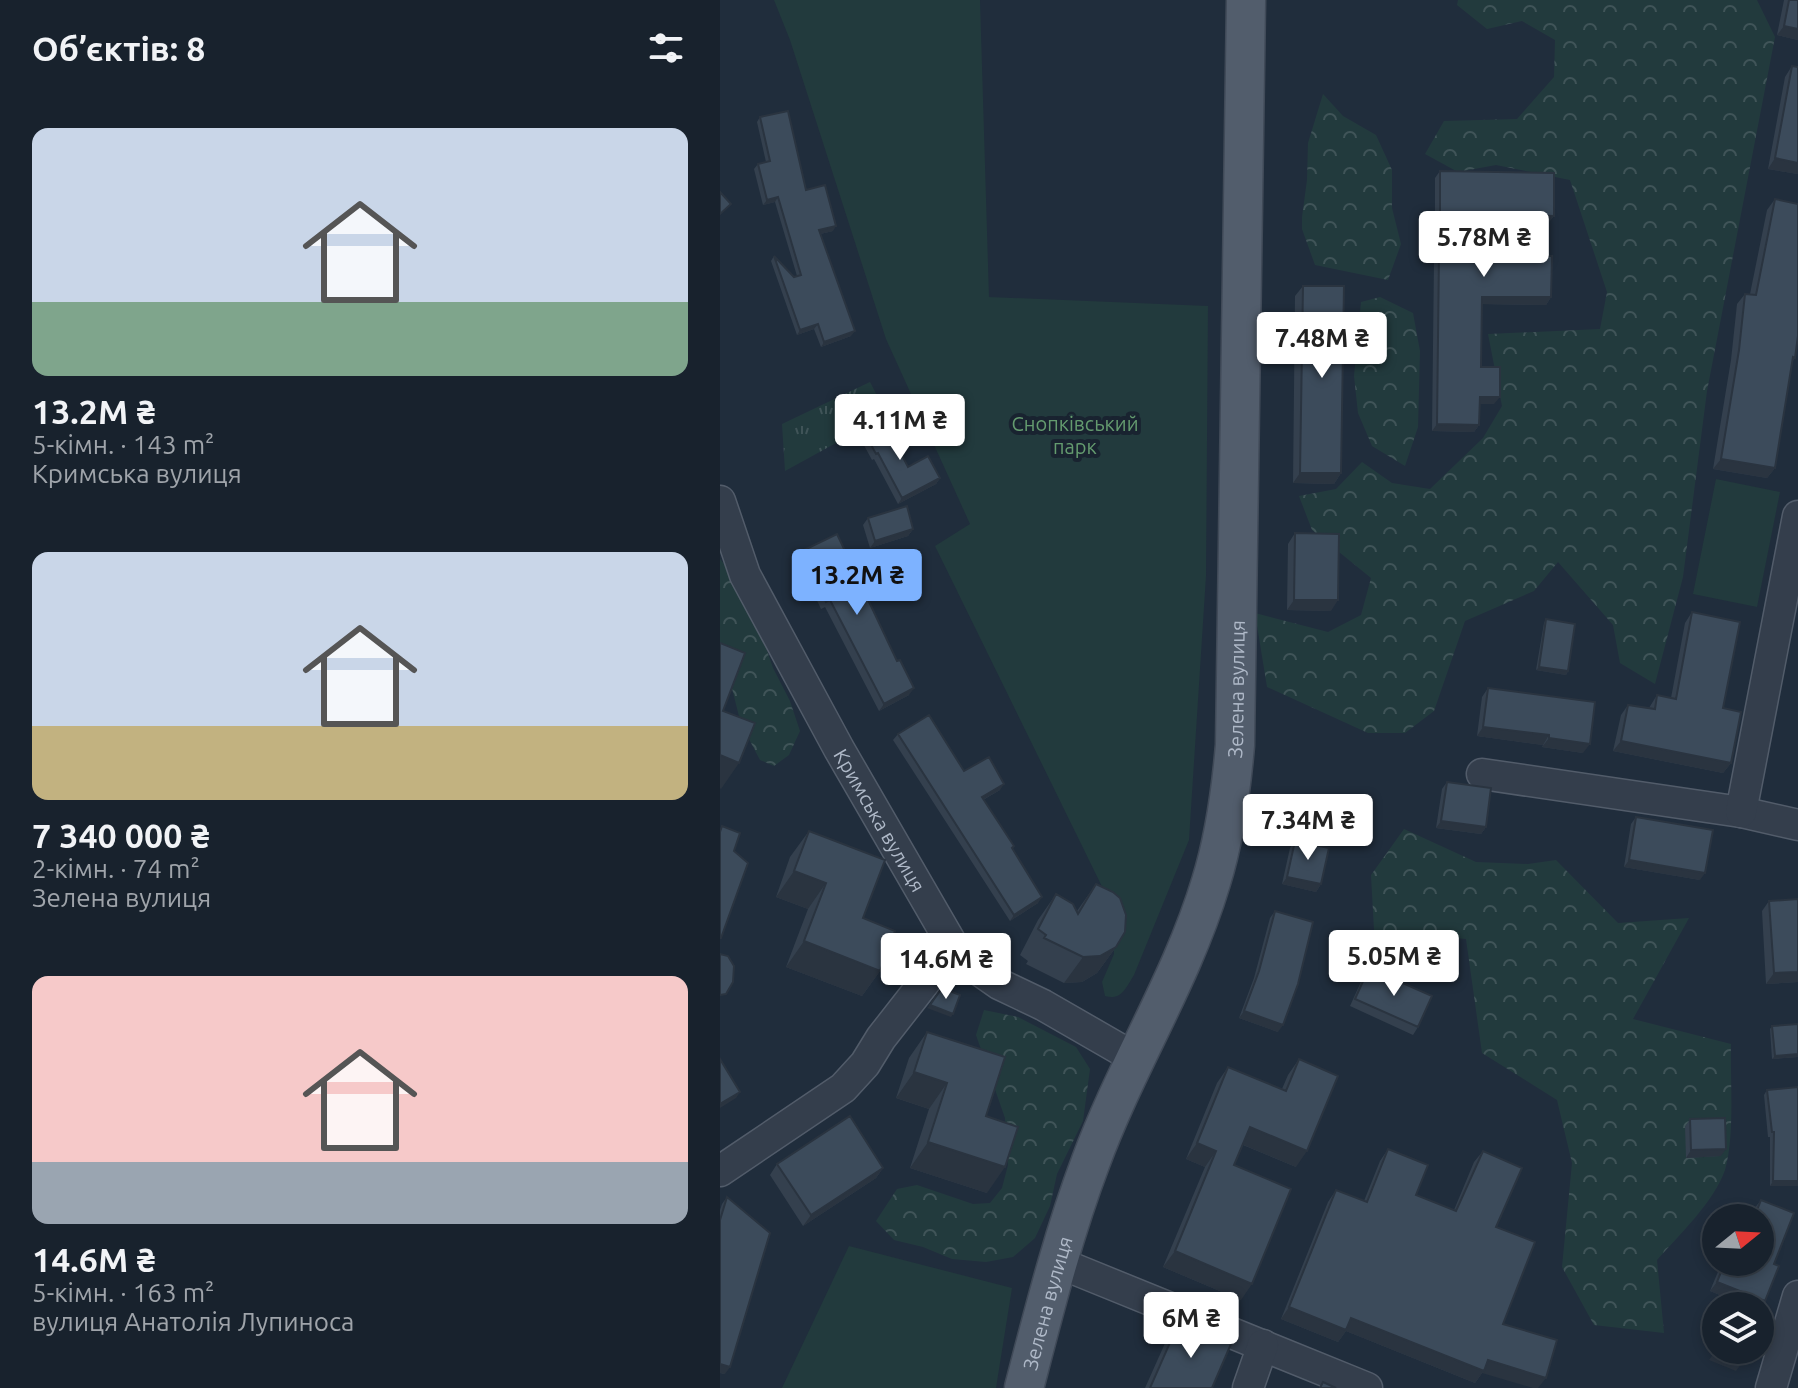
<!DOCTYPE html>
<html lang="uk">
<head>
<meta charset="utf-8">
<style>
  :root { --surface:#18222d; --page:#212a35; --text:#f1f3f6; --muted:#9fa4aa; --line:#363f49; --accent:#7db2ff }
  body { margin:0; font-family:Ubuntu,sans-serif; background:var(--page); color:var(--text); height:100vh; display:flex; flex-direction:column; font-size:30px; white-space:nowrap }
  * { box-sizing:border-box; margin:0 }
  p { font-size:26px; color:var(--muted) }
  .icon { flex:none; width:44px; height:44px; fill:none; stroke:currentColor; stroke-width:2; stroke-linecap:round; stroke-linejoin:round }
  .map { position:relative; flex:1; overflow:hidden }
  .details { display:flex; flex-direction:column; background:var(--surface); width:720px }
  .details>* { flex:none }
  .needle { width:52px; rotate:72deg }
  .controls { position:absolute; left:982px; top:1204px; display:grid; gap:16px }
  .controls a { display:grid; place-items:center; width:72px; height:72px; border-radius:50%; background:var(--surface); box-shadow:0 4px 12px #0003,0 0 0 2px var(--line); font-size:40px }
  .price { position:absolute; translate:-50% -68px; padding:0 18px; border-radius:8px; background:#fff; color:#222; font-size:26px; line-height:52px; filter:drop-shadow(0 2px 4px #0008) }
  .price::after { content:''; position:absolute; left:50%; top:48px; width:24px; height:18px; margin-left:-12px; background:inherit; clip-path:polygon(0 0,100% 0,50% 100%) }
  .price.on { background:var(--accent); color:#111 }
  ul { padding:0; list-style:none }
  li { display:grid; align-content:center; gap:16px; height:424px; padding:0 32px }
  li span { display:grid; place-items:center; height:248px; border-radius:16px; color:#555 }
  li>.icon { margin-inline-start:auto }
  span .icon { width:144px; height:144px; fill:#fffc; stroke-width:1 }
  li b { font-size:34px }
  h2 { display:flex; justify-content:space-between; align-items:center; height:96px; padding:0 32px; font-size:34px }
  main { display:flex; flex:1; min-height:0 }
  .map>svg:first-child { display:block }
</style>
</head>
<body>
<main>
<section class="details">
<h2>Об’єктів: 8<svg class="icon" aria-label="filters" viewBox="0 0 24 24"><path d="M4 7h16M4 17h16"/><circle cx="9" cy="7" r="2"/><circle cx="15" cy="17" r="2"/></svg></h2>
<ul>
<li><span style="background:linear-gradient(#c9d6e8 70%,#7fa58c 0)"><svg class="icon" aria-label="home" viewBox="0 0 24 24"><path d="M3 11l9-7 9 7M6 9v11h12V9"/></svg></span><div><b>13.2M ₴</b><p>5-кімн. · 143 m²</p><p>Кримська вулиця</p></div></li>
<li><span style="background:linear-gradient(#c9d6e8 70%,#c2b280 0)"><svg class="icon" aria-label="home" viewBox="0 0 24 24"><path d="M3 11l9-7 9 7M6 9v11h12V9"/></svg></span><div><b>7 340 000 ₴</b><p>2-кімн. · 74 m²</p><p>Зелена вулиця</p></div></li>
<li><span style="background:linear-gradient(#f6c9c9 75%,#9aa5b1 0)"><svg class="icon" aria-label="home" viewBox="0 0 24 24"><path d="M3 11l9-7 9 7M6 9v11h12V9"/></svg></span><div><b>14.6M ₴</b><p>5-кімн. · 163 m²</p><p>вулиця Анатолія Лупиноса</p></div></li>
</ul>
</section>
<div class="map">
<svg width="1078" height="1388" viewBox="0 0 1078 1388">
  <defs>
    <pattern id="grass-tufts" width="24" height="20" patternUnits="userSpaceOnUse" patternTransform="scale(2)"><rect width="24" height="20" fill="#223a3d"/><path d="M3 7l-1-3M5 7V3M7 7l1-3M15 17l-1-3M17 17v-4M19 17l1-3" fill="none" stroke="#405458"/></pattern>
    <pattern id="forest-crowns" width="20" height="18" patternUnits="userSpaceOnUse" patternTransform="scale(2)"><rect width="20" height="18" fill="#223a3d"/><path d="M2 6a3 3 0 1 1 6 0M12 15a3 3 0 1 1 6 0" fill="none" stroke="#405458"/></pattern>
  </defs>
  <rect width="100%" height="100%" fill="#202d3c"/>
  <path fill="url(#grass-tufts)" d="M150 382 167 415 65 471 62 424Z"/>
  <path fill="url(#forest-crowns)" d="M738 0H1037L1055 37 987 391 963 577 935 684 900 663 893 625 838 562 814 591 745 621 714 711 685 733H648L547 687 535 613 608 632 641 615 651 578 592 530 579 496 616 489 642 462 672 483 710 489 763 438 782 406 768 334 880 329 887 292 850 180 776 165 738 172 705 154 724 121 797 119 834 77 835 40 802 21 767 29 737 5Z
    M603 94 623 116 656 135 672 170V208L681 244 668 280 595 265 582 229V217L587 180 588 143Z
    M660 297 693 313 700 351 698 427 685 466 652 446 638 413 634 376 641 302Z
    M0 559 10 571 35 615 53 668 70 701 80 731 69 755 54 766 40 760 21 724 4 657 0 654Z
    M684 829 756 862 808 864 836 860 898 923 969 918 913 1019 1011 1044C1010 1079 1015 1136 1005 1170 994 1202 959 1235 937 1260L944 1333 874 1325 842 1267 852 1163 837 1100 762 1053 746 939 654 930 651 875Z
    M264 1010 298 1017 356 1047 370 1069 363 1121 337 1174 330 1206 315 1238 293 1257 266 1262 232 1259 203 1247 174 1240 156 1221 177 1189 197 1185 253 1204 270 1203 282 1188 288 1165 285 1118 256 1035Z"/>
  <path fill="#223a3d" d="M54 0H260L269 297 488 306 486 576 469 840 414 975C406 988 401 1001 385 996L382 982 394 954 393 909 215 546 250 524 166 339 70 40Z
    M996 479 1060 492 1037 607 973 594Z
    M129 1246 292 1288 276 1388H62Z"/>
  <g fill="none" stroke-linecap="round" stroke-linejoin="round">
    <g stroke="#525c6a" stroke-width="33">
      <g id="minor">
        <path id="s1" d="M0 501 25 575 119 749 233 946 259 970 279 984 323 1005 415 1058"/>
        <path d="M762 774 1021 812 1078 825"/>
        <path d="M1021 812 1078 516"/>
        <path d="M0 1171 123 1088 145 1064 161 1038 233 946"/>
        <path d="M337 1262 647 1388"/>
        <path d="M528 1388 543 1345"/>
        <path d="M1051 1388 1078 1296"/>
      </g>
    </g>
    <g stroke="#404a58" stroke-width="41">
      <g id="major">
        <path id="s2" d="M304 1388C324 1311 343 1235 371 1161 406 1066 462 979 491 882 505 837 511 792 515 745L526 0"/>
      </g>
    </g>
    <use href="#minor" stroke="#343e4c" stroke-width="30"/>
    <use href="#major" stroke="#525d6c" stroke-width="38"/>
  </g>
  <path fill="#34404e" d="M1064 0H1078V40L1057 35Z
    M1072 66 1078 174 1048 169 1065 77Z
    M40 117 113 231 100 234 131 336 101 347 94 329 77 335 51 261 54 256 74 277 77 276 55 202 43 205 34 169 38 164 46 162 37 122Z
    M720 171 834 216 828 223H793V255L831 297 826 305 762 304 761 367 774 404H759V425L754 432 712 431 714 260 719 253H753V223L715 222V178Z
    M1055 199 1075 358 1072 362 1055 468 1047 478 993 469 1011 360 1017 304 1025 294H1030L1047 210Z
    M583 286 621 473 614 484 573 483 575 296Z
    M144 432 188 467 220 478 216 484 178 504 154 459 152 460 140 438Z
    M148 518 193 529 188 536 150 548 143 525Z
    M575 533 611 611 567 610 568 544Z
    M82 551 189 695 159 711 105 607 101 609 77 558Z
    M972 612 1003 708 1011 763 1003 773 893 751 901 715 908 705 929 708 937 695 951 698 965 623Z
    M826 619 848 671 846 675 816 670 824 623Z
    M768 688 863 753 822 747 823 745 757 736 762 697Z
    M178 734 244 771 280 790 263 800 294 846 292 849 318 903 290 921 173 740Z
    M727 782 766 827 761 834 716 828 722 789Z
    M916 817 980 880 904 867 911 824Z
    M89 831 143 918 160 971 142 996 66 967 88 909 56 897 70 857Z
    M575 841 601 884 596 892 562 884 570 848Z
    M376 884 396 947 377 973 362 982 344 983 306 964 308 961 300 955 318 920 336 894 357 911Z
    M1078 899V982L1046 984 1042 911 1049 901Z
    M555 911 558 1032 519 1018 534 978 550 918Z
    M649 968 698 1027 693 1035 630 1006 644 975Z
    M1078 1024V1057L1052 1059 1050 1029 1052 1026Z
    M207 1032 266 1116 267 1193 190 1168 209 1109 176 1098 189 1058Z
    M579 1059 576 1167 523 1145 514 1165 521 1300 443 1267 485 1167 466 1159 497 1083 508 1067 562 1089 568 1075Z
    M1078 1087V1186H1050V1137H1048L1044 1095 1047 1090Z
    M970 1119 1001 1156 966 1158 965 1127Z
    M668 1149 696 1195 734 1210 754 1162 763 1151 776 1227 762 1373 755 1383 626 1331 618 1342 561 1319 608 1202 616 1190 644 1201 660 1161Z
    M57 1164 163 1168 156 1178 83 1226 50 1175Z
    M7 1197 5 1374 0 1373V1210L2 1204Z
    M1041 1200 1054 1264 1040 1306H1027L990 1291 1002 1262H1040V1218H1031L1034 1209Z
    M459 1322 492 1388H425L446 1341Z"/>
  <path fill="#2a3440" d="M1064 26 1078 29V40L1057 35Z
    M1055 158 1078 163V174L1048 169Z
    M58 197 55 202 43 205 47 200Z
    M720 215 758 216 753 223 715 222Z
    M793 215 834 216 828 223 788 222Z
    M116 226 113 231 96 235 99 230Z
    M762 297H831L826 305 757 304Z
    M98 324 94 329 77 335 80 330Z
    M135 331 131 336 101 347 104 342Z
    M760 397H780L774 404H755Z
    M717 424 759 425 754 432 712 431Z
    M1001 459 1055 468 1047 478 993 469Z
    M580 473H621L614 484 573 483Z
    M220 478 216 484 178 504 182 498Z
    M193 529 188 536 150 548 155 541Z
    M574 600H618L611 611 567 610Z
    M819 667 848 671 846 675 816 670Z
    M194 688 189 695 159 711 164 704Z
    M763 727 829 735 823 745 757 736Z
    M829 738 870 744 863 753 822 747Z
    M901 741 1011 763 1003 773 893 751Z
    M0 755 19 763 1 789 0 788Z
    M284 784 280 790 257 803 262 797Z
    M721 821 766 827 761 834 716 828Z
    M909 860 985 873 980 880 904 867Z
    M74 871 106 883 88 909 56 897Z
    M567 877 601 884 596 892 562 884Z
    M322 897 318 903 290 921 294 915Z
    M84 941 160 971 142 996 66 967Z
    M396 947 377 973 362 982 344 983 363 957Z
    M1078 972V982L1046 984 1054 973Z
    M210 1005 233 1014 231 1017 207 1008Z
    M524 1011 563 1025 558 1032 519 1018Z
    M1078 1054V1057L1052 1059 1055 1056Z
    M194 1072 227 1083 209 1109 176 1098Z
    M20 1092 16 1098 0 1108V1104Z
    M530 1127 587 1151 576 1167 519 1143Z
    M208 1142 285 1167 267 1193 190 1168Z
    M477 1143 496 1151 485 1167 466 1159Z
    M1006 1149 1001 1156 966 1158 971 1150Z
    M163 1168 156 1178 83 1226 91 1215Z
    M1053 1181H1078V1186H1050Z
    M455 1251 532 1284 521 1300 443 1267Z
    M997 1282 1045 1301 1040 1308V1306H1027L990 1291Z
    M569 1307 631 1318 826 1378 818 1388H813L762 1373 755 1383 626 1331 618 1342 561 1319Z
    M994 1353 1021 1364 1016 1371 989 1360Z
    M0 1364 10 1367 5 1374 0 1373Z"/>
  <path fill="#3c4b5b" stroke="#2a3440" stroke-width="2" d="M1069 0H1078V29L1064 26Z
    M1072 66 1078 67V163L1055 158Z
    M68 111 86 190 105 185 116 226 99 230 135 331 104 342 98 324 80 330 54 256 74 277 81 275 58 197 47 200 38 164 50 161 40 117Z
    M720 171 834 173V216L793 215V255L832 256 831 297H762L761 367H780V397H760L759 425 717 424 719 253 757 254 758 216 720 215Z
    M0 192 11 204 0 214Z
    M1055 199 1078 204V336L1075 358 1073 357 1055 468 1001 459 1019 350 1025 294 1036 295Z
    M583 286H624L621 473H580Z
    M164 421 188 467 208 456 220 478 182 498 158 453 156 454 144 432Z
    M187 506 193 529 155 541 148 518Z
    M575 533 619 534 618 600H574Z
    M117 534 177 661 180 660 194 688 164 704 110 600 106 602 82 551Z
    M972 612 1020 622 1003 708 1021 712 1011 763 901 741 908 705 935 709 937 695 956 699Z
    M826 619 855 624 848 671 819 667Z
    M0 643 25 653 3 711 35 723 19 763 0 755Z
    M768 688 875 702 870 744 829 738V735L763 727Z
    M209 715 244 771 269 757 284 784 262 797 294 846 292 848 322 897 294 915 178 734Z
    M727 782 771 788 766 827 721 821Z
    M916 817 993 830 985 873 909 860Z
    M2 826 20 833 14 851 28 863 1 938H0V832Z
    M89 831 165 860 143 918 175 931 160 971 84 941 106 883 74 871Z
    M575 841 609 848 601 884 567 877Z
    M376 884 393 892 400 898 406 915 405 932 396 947 380 956 363 957 324 938 326 935 318 929 336 894 353 904 358 914Z
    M1078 899V972L1054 973 1049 901Z
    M555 911 593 922 578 984 563 1025 524 1011 539 971Z
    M0 954 8 956 14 966 13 982 6 994 0 995Z
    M649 968 712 996 698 1027 635 999Z
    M222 988 240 995 233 1014 210 1005Z
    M1078 1024V1054L1055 1056 1052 1026Z
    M207 1032 285 1057 266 1116 298 1127 285 1167 208 1142 227 1083 194 1072Z
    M0 1059 20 1092 0 1104Z
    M579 1059 618 1076 587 1151 530 1127 514 1165 571 1189 532 1284 455 1251 496 1151 477 1143 508 1067 566 1091Z
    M1078 1087V1181H1053L1054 1132H1052L1047 1090Z
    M130 1116 163 1168 91 1215 57 1164Z
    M1005 1118 1006 1149 971 1150 970 1119Z
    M668 1149 708 1165 696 1195 736 1211 763 1151 802 1168 776 1227 815 1242 783 1324 837 1340 826 1378 768 1360 764 1371 631 1318 626 1330 569 1307 616 1190 647 1202Z
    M7 1197 50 1233 10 1367 0 1364V1220Z
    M1041 1200 1074 1213 1054 1264 1059 1266 1045 1301 997 1282 1005 1262H1040V1218H1034Z
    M459 1322 511 1344 492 1388H430Z
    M996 1347V1350H1026L1021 1364 994 1353Z
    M603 1382 616 1388H600Z"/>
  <g text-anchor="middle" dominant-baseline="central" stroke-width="8" stroke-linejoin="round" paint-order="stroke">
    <g font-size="20" fill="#649b6f" stroke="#192330">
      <text x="355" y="423">Снопківський<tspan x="355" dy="23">парк</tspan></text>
    </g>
    <g font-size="20" fill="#afb9c8" stroke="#192330">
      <text stroke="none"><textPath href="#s2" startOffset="736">Зелена вулиця</textPath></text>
      <text stroke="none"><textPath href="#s1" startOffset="358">Кримська вулиця</textPath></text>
      <text stroke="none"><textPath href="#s2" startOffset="88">Зелена вулиця</textPath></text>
    </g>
  </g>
</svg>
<div class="controls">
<a><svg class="needle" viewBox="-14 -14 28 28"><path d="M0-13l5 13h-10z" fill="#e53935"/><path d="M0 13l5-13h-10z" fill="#9fa4aa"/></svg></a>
<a><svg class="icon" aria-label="layers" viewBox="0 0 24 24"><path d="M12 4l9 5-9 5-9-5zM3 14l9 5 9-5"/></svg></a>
</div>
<b class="price" style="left:764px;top:279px">5.78M ₴</b>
<b class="price" style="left:602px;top:380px">7.48M ₴</b>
<b class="price" style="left:180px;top:462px">4.11M ₴</b>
<b class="price on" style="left:137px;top:617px">13.2M ₴</b>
<b class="price" style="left:588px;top:862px">7.34M ₴</b>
<b class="price" style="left:674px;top:998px">5.05M ₴</b>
<b class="price" style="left:226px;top:1001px">14.6M ₴</b>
<b class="price" style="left:471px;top:1360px">6M ₴</b>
</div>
</main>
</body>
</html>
